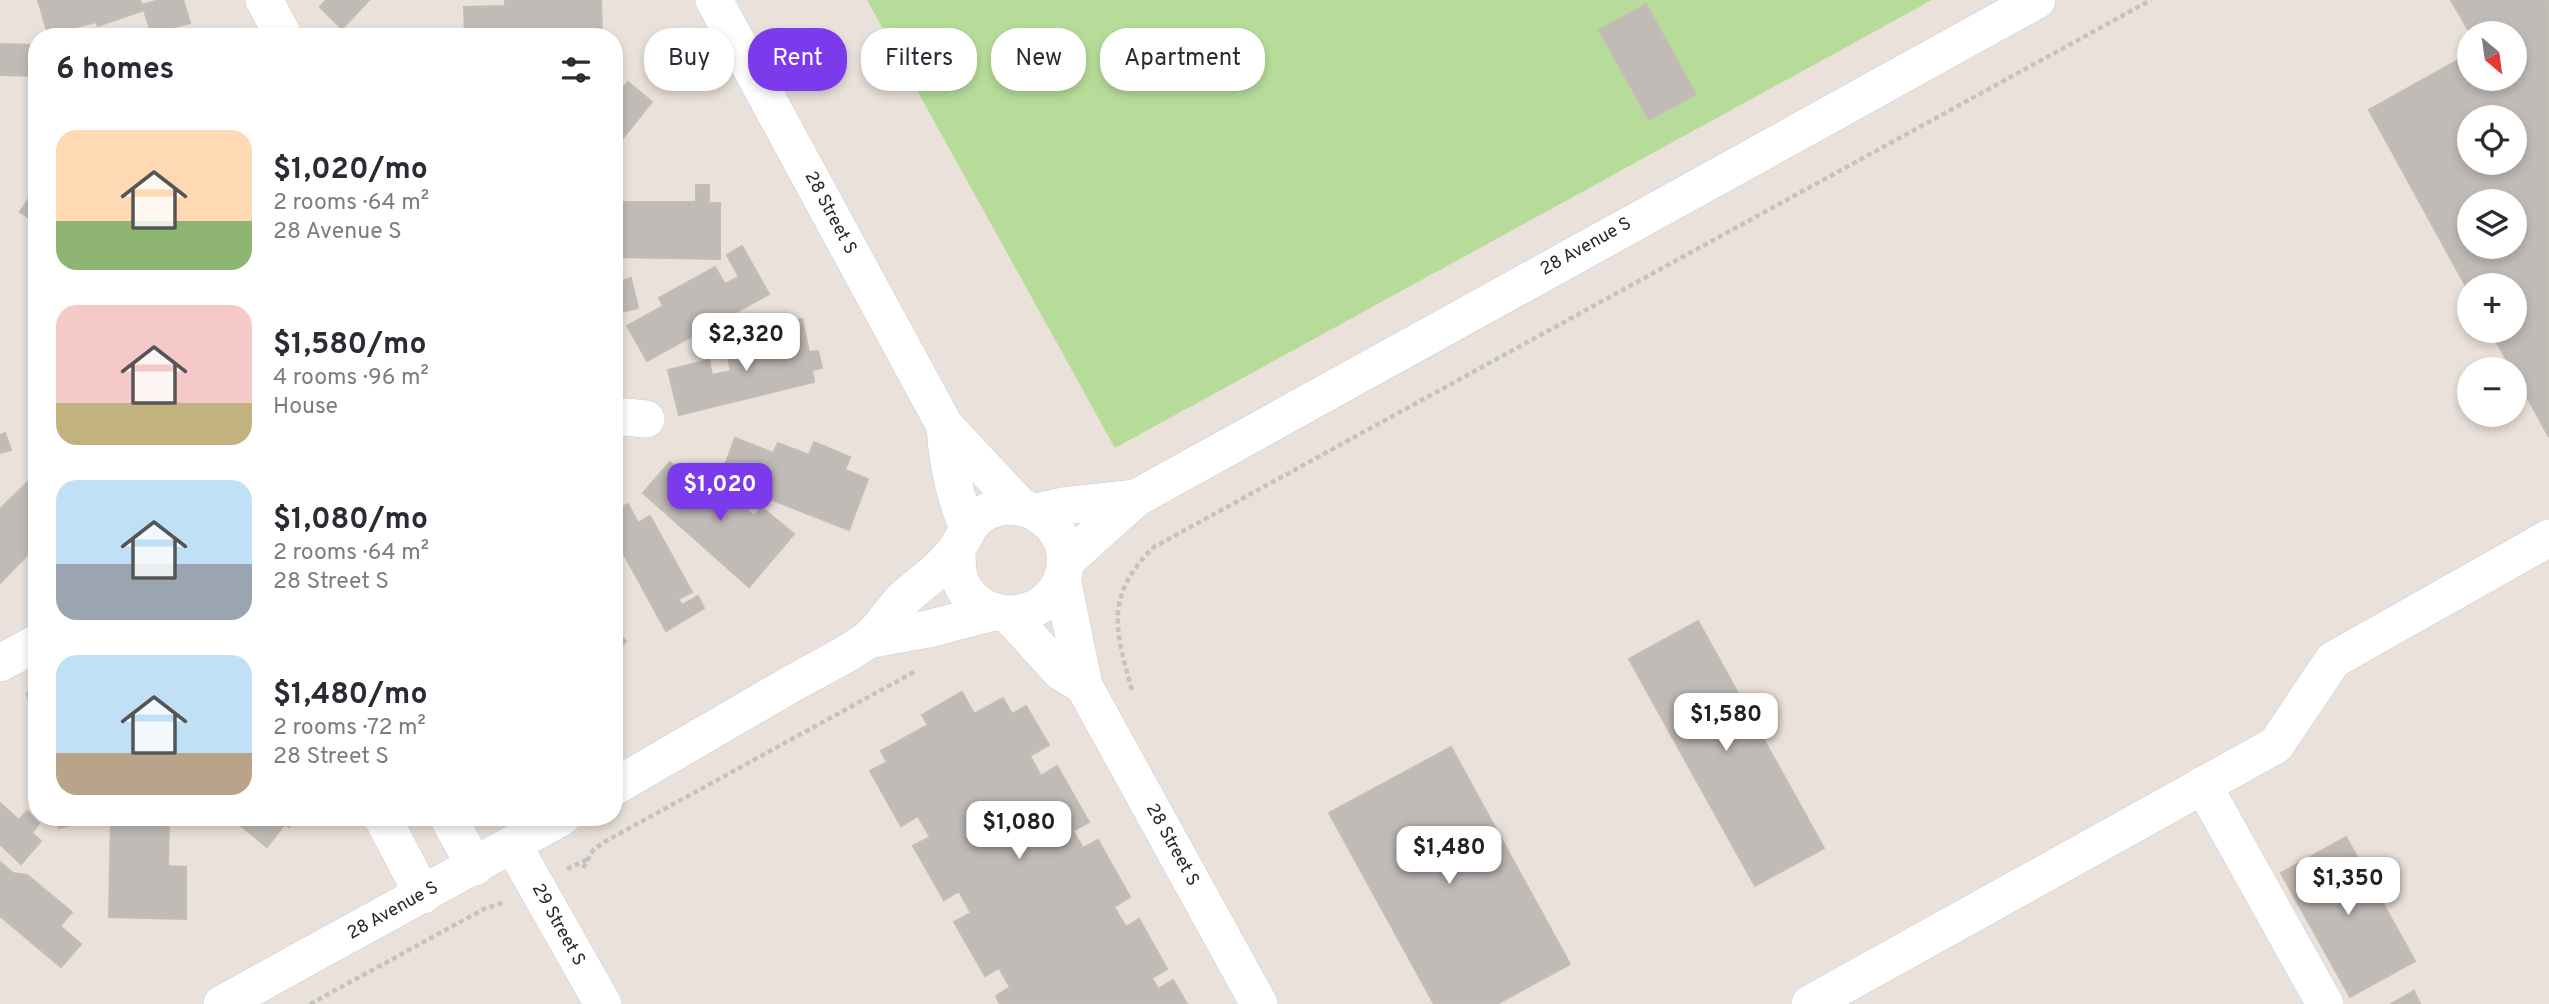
<!DOCTYPE html>
<html lang="en">
<head>
<meta charset="utf-8">
<style>
  :root { --surface:#fff; --page:#f2f2f3; --text:#2b2b33; --muted:#7c7c81; --accent:#7c3aed }
  body { margin:0; font-family:Overpass,sans-serif; background:var(--page); color:var(--text); height:100vh; display:flex; flex-direction:column; font-size:26px; white-space:nowrap }
  * { box-sizing:border-box; margin:0 }
  p { font-size:23px; color:var(--muted) }
  .icon { flex:none; width:38px; height:38px; fill:none; stroke:currentColor; stroke-width:2; stroke-linecap:round; stroke-linejoin:round }
  .map { position:relative; flex:1; overflow:hidden }
  .sheet { position:absolute; left:28px; top:28px; width:595px; height:798px; display:flex; flex-direction:column; background:var(--surface); border-radius:28px; box-shadow:0 4px 10px #0003 }
  .sheet>* { flex:none }
  .hud { position:absolute; left:644px; top:28px; width:665px; height:63px; display:flex; gap:14px }
  .needle { width:46px; rotate:151deg }
  .tools { position:absolute; left:2457px; top:21px; display:grid; gap:14px }
  .tools a { display:grid; place-items:center; width:70px; height:70px; border-radius:50%; background:var(--surface); box-shadow:0 4px 10px #0003; font-size:35px }
  .price { position:absolute; translate:-50% -60px; padding:0 16px; border-radius:14px; background:#fff; color:#222; font-size:23px; line-height:46px; filter:drop-shadow(0 2px 4px #0008) }
  .price::after { content:''; position:absolute; left:50%; top:42px; width:21px; height:16px; margin-left:-10px; background:inherit; clip-path:polygon(0 0,100% 0,50% 100%) }
  .price.current { background:var(--accent); color:#fff }
  ul { padding:0; list-style:none }
  li { display:flex; align-items:center; gap:21px; height:175px; padding:0 28px }
  li span { display:grid; place-items:center; flex:none; width:196px; height:140px; border-radius:21px; color:#555 }
  li>.icon { margin-inline-start:auto }
  span .icon { width:84px; height:84px; fill:#fffc; stroke-width:1 }
  li b { font-size:30px }
  h2 { display:flex; justify-content:space-between; align-items:center; height:84px; padding:0 28px; font-size:30px }
  .pill { padding:0 24px; border-radius:28px; background:var(--surface); box-shadow:0 4px 10px #0003; font-size:24px; line-height:63px }
  .pill.current { background:var(--accent); color:#fff }
  .map>svg:first-child { display:block }
</style>
</head>
<body>
<div class="map">
<svg width="2549" height="1004" viewBox="0 0 2549 1004">
  <rect width="100%" height="100%" fill="#e9e1da"/>
  <path fill="#b7dc9a" d="M867 0H1932L1115 448Z"/>
  <path fill="#c1bbb7" stroke="#c4bdb4" stroke-width="2" fill-rule="evenodd" d="M38 0H140L142 5 160 0H183L190 23 151 33 144 10 98 26 96 22 48 34Z
    M326 0H369L342 29 320 7Z
    M505 0H601L602 37H465L464 7 505 6Z
    M2451 0H2549V437L2515 375V369H2512L2490 331H2515V285H2469V292L2369 110 2469 54V79H2515V33H2470ZM2469 117H2515V163H2469ZM2469 201H2515V247H2469Z
    M1646 4 1696 94 1649 120 1599 30Z
    M0 44 37 45V76L0 75Z
    M628 82 652 102 614 149V98Z
    M696 185H709V203H720V259L615 257V202H696Z
    M37 186V223L20 212Z
    M742 246 769 294 647 361 627 326 663 306 659 298 715 267 725 284 739 277 727 255Z
    M631 278 638 308 614 314V283Z
    M802 319 809 352 818 351 822 368 812 370 814 382 679 415 668 370 709 360 712 375 731 371 725 346 751 340 754 351 773 346 777 361 791 358 782 323Z
    M5 433 11 450 0 453V435Z
    M735 438 773 453 778 443 809 455 814 442 850 457 845 470 868 479 849 530 757 494 758 492 721 476Z
    M670 462 703 490 712 480 754 516 761 507 794 534 749 587 643 493Z
    M33 477 37 480V545L0 583V509Z
    M628 504 638 523 650 516 692 592 678 599 682 605 698 596 704 608 666 631 614 536V511Z
    M1698 621 1824 848 1755 886 1629 659Z
    M614 631 626 641 614 655Z
    M37 691V733L27 693Z
    M962 692 974 714 1003 698 1012 714 1026 706 1049 745 1030 756 1041 776 1057 766 1089 822 1073 831 1083 848 1098 840 1130 897 1114 907 1126 927 1139 919 1167 969 1152 978 1158 989 1173 980 1187 1004H1000L996 996 1010 987 999 968 985 976 954 922 971 913 959 891 944 900 913 846 930 837 918 816 901 826 870 771 887 762 881 751 928 725 922 715Z
    M1451 747 1570 964 1497 1004H1434L1329 813Z
    M0 803 19 820 27 811 39 823 32 833 41 841 21 864 0 844Z
    M57 817H103L59 828Z
    M111 817H169L168 866 186 867V919L109 917Z
    M230 817H296L289 827 285 824 267 847Z
    M2346 837 2415 961 2350 997 2281 873Z
    M0 862 13 873 27 875 72 912 60 926 81 944 61 967 0 916Z
    M2414 991 2420 1004H2391Z"/>
  <g fill="none" stroke-linecap="round" stroke-linejoin="round">
    <g stroke="#c9cdd9" stroke-width="38">
      <path id="minor" d="M264 0 284 37
        M714 0 945 426 1021 507
        M614 416 646 419
        M945 426C947 463 954 494 968 529
        M1036 512 1063 506 1136 498
        M1065 562 1136 498 2037 0
        M1062 578 1084 686 1259 1004
        M1010 616 1061 672 1084 686
        M867 640 928 629 993 612
        M0 663 37 643
        M2203 785 2325 1004
        M614 787C672 753 730 720 788 686 813 671 843 658 866 641 880 631 889 614 901 601 919 584 940 571 955 551 966 537 969 519 988 511 1027 493 1075 529 1064 573 1052 618 992 629 965 590 957 578 957 564 957 549
        M382 817 423 895
        M448 817 475 867
        M513 845 603 1004
        M222 1004 562 817
        M1810 1004 2276 745 2333 660 2549 538"/>
    </g>
    <path stroke="#c3c3c3" stroke-width="4.5" stroke-dasharray="5 3.5" stroke-linecap="butt" d="M1132 690C1115 629 1104 596 1154 547L2151 0
      M583 868 594 849 606 841 914 672
      M567 869 588 859
      M310 1004 484 909 504 902"/>
    <use href="#minor" stroke="#fff" stroke-width="37"/>
  </g>
  <g text-anchor="middle" dominant-baseline="central" stroke-width="5" stroke-linejoin="round" paint-order="stroke">
    <g font-size="18" fill="#282828" stroke="#fff">
      <text transform="translate(830 213) rotate(62)">28 Street S</text>
      <text transform="translate(1586 247) rotate(-29)">28 Avenue S</text>
      <text transform="translate(1172 845) rotate(61)">28 Street S</text>
      <text transform="translate(393 911) rotate(-29)">28 Avenue S</text>
      <text transform="translate(558 925) rotate(61)">29 Street S</text>
    </g>
  </g>
</svg>
<div class="tools">
<a><svg class="needle" viewBox="-14 -14 28 28"><path d="M0-13l5 13h-10z" fill="#e53935"/><path d="M0 13l5-13h-10z" fill="#7c7c81"/></svg></a>
<a><svg class="icon" aria-label="locate" viewBox="0 0 24 24"><circle cx="12" cy="12" r="6"/><path d="M12 2v4M12 18v4M2 12h4M18 12h4"/></svg></a>
<a><svg class="icon" aria-label="layers" viewBox="0 0 24 24"><path d="M12 4l9 5-9 5-9-5zM3 14l9 5 9-5"/></svg></a>
<a>+</a>
<a>−</a>
</div>
<b class="price" style="left:746px;top:373px">$2,320</b>
<b class="price current" style="left:720px;top:523px">$1,020</b>
<b class="price" style="left:1726px;top:753px">$1,580</b>
<b class="price" style="left:1019px;top:861px">$1,080</b>
<b class="price" style="left:1449px;top:886px">$1,480</b>
<b class="price" style="left:2348px;top:917px">$1,350</b>
<div class="hud">
<a class="pill">Buy</a>
<a class="pill current">Rent</a>
<a class="pill">Filters</a>
<a class="pill">New</a>
<a class="pill">Apartment</a>
</div>
<section class="sheet">
<h2>6 homes<svg class="icon" aria-label="filters" viewBox="0 0 24 24"><path d="M4 7h16M4 17h16"/><circle cx="9" cy="7" r="2"/><circle cx="15" cy="17" r="2"/></svg></h2>
<ul>
<li><span style="background:linear-gradient(#ffd9b3 65%,#8fb573 0)"><svg class="icon" aria-label="home" viewBox="0 0 24 24"><path d="M3 11l9-7 9 7M6 9v11h12V9"/></svg></span><div><b>$1,020/mo</b><p>2 rooms · 64 m²</p><p>28 Avenue S</p></div></li>
<li><span style="background:linear-gradient(#f6c9c9 70%,#c2b280 0)"><svg class="icon" aria-label="home" viewBox="0 0 24 24"><path d="M3 11l9-7 9 7M6 9v11h12V9"/></svg></span><div><b>$1,580/mo</b><p>4 rooms · 96 m²</p><p>House</p></div></li>
<li><span style="background:linear-gradient(#bfe0f5 60%,#9aa5b1 0)"><svg class="icon" aria-label="home" viewBox="0 0 24 24"><path d="M3 11l9-7 9 7M6 9v11h12V9"/></svg></span><div><b>$1,080/mo</b><p>2 rooms · 64 m²</p><p>28 Street S</p></div></li>
<li><span style="background:linear-gradient(#bfe0f5 70%,#b9a48a 0)"><svg class="icon" aria-label="home" viewBox="0 0 24 24"><path d="M3 11l9-7 9 7M6 9v11h12V9"/></svg></span><div><b>$1,480/mo</b><p>2 rooms · 72 m²</p><p>28 Street S</p></div></li>
</ul>
</section>
</div>
</body>
</html>
